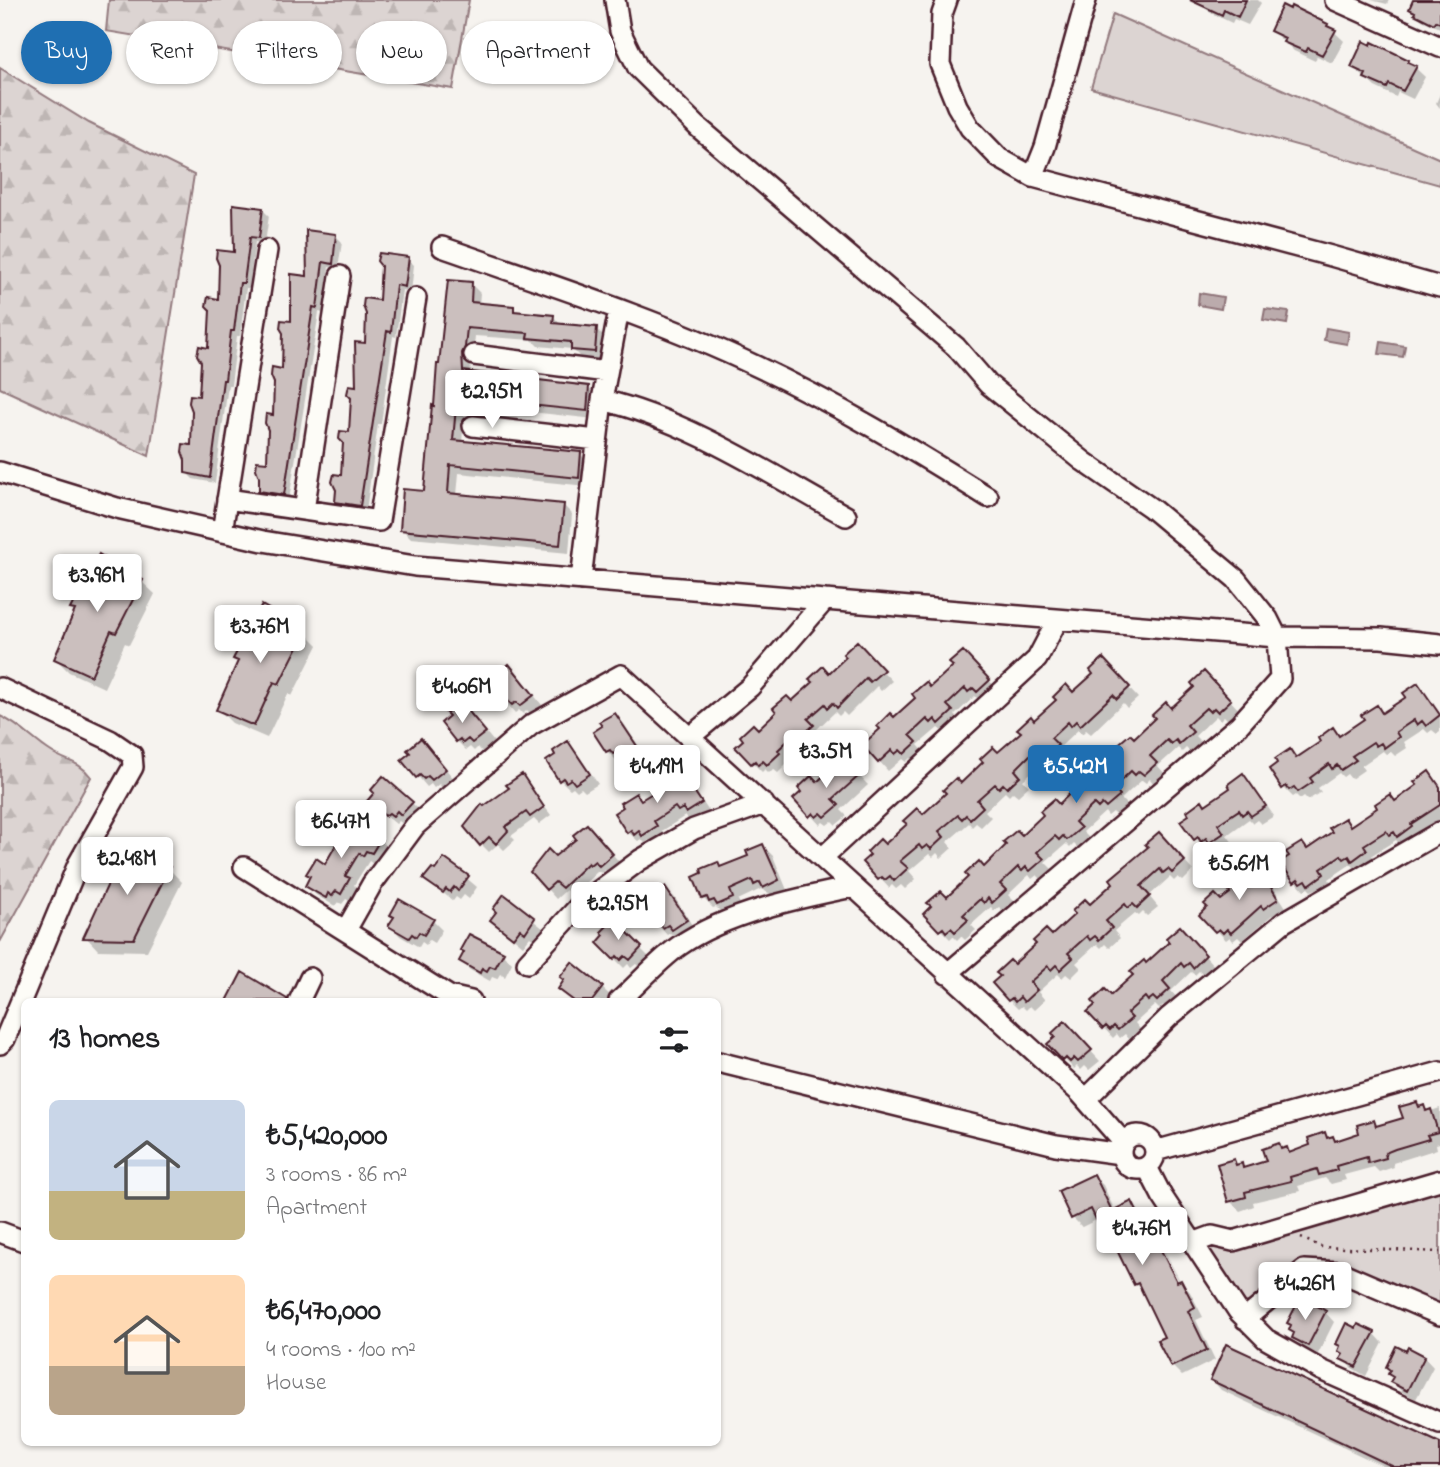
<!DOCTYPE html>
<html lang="en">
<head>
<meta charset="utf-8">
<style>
  :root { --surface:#fff; --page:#f2f2f2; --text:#202124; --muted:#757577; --accent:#1f6fb2 }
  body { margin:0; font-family:"Indie Flower",sans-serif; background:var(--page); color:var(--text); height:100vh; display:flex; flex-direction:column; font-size:26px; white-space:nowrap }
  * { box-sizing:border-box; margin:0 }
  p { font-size:23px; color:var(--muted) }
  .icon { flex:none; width:38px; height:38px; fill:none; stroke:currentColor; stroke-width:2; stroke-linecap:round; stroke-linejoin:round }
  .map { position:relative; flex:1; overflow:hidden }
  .panel { position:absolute; left:21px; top:998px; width:700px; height:448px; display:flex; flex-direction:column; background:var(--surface); border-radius:10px; box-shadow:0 2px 5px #0004 }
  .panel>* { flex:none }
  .hud { position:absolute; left:21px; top:21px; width:700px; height:63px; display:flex; gap:14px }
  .price { position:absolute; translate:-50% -60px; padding:0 16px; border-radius:7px; background:#fff; color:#222; font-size:23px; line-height:46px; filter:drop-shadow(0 2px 4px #0008) }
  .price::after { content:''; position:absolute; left:50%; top:42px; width:21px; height:16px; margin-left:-10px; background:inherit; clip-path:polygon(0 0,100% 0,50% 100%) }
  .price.selected { background:var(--accent); color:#fff }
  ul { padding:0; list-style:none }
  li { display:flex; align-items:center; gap:21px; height:175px; padding:0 28px }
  li span { display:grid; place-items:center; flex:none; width:196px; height:140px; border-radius:10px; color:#555 }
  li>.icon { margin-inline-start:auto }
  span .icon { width:84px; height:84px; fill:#fffc; stroke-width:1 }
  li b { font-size:30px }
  h2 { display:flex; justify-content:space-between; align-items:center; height:84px; padding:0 28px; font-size:30px }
  .tag { padding:0 24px; border-radius:32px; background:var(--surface); box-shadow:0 2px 5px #0004; font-size:24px; line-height:63px }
  .tag.selected { background:var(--accent); color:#fff }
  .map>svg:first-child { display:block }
</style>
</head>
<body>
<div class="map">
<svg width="1440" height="1467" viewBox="0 0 1440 1467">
  <defs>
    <pattern id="forest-firs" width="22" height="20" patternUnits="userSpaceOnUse" patternTransform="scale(1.75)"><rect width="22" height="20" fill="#dcd4d2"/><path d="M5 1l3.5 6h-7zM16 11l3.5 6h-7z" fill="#beb6b4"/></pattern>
  </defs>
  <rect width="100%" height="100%" fill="#f6f3ef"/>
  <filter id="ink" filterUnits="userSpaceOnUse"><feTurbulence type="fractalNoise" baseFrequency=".0143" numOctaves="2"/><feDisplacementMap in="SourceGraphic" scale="14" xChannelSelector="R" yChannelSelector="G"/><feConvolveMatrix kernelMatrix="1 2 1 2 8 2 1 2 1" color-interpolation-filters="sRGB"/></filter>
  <g filter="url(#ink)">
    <path fill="#dcd4d2" stroke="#937a7e" stroke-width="2" d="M1113 14 1440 159V185L1091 88Z
      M1440 1187V1307L1312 1261 1257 1302H1243L1207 1247 1233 1248Z"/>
    <path fill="url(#forest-firs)" stroke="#937a7e" stroke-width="2" d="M109 0H469L453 89 106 31Z
      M0 68 89 123 194 175 149 456 0 388Z
      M0 716C19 724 33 740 50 751 66 762 78 760 91 777L0 942Z"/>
    <path fill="#bbabac" stroke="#8e7378" stroke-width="2" d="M1199 293 1223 297 1221 309 1198 305Z
      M1265 309 1289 312 1287 324 1263 320Z
      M1326 328 1349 332 1347 344 1324 340Z
      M1381 342 1405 346 1403 357 1379 354Z"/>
    <path fill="#0003" fill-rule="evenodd" d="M1196 0H1258L1261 3 1248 25 1234 19 1232 23 1211 13Z
      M1371 0H1389L1387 4Z
      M1415 0H1440V28L1422 20 1411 8Z
      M1327 25 1344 41 1332 63 1317 56 1315 61 1294 51 1272 31Z
      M1408 61 1425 77 1413 99 1398 92 1396 97 1375 87 1353 67Z
      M1440 94V108L1436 103Z
      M263 210 269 216 265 243 255 242 249 288H246L240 336H237L231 385H228L215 483 193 479 187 473 201 398 203 362 210 350 219 301 236 254Z
      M336 236 342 242 338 269 329 267 323 313 319 312 289 500 267 496 260 490 268 464 275 417 293 323 309 278Z
      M408 259 414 265 411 292 402 290 396 337 393 336 381 424H378L366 511 343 508 337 502 367 345 381 302Z
      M471 284 480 293 479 305 513 308 519 313 553 316 562 326 596 329 605 338 603 360 581 358 572 349 538 346 532 340 475 336 473 356 470 362 471 374 588 388 597 396 595 419 531 412 528 410 465 404 462 443 580 454 589 463 587 486 459 473 457 495 563 505 572 514 569 553 411 538 402 529 426 492 435 407Z
      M100 557 142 582 155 594 129 645 125 643 104 688 69 672 56 659 76 612 72 608Z
      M305 632 318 645 292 696 288 694 267 738 232 723 219 710 239 663 235 659Z
      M857 644 892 681 881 691 877 686 847 716 843 712 839 716 835 712 816 730 822 735 811 745 807 741 786 761 788 763 778 773 773 769 769 773 765 769 762 772 737 747 829 675 849 657Z
      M972 662 998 690 979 700 975 696 955 715 961 722 950 732 946 727 942 731 938 728 918 745 925 753 914 763 910 758 906 762 902 759 888 771 879 761 894 720 931 689Z
      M1112 670 1138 698 1127 708 1123 703 1091 734 1086 730 1082 734 1078 730 1059 748 1066 756 1055 766 1051 761 1047 765 1043 762 1023 780 1029 786 1018 796 1013 792 1009 796 1005 792 985 811 991 817 981 827 976 823 972 827 969 823 947 842 952 848 941 858 937 853 933 857 929 854 909 871 916 879 905 889 901 885 896 889 892 885 889 888 865 862 999 755 1035 722Z
      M518 676 542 705 531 714 527 710 523 714 519 710 515 713 492 686Z
      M1214 683 1240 711 1229 721 1224 716 1220 720 1216 716 1195 736 1201 742 1190 752 1186 748 1182 752 1178 748 1158 766 1165 774 1154 784 1150 779 1146 783 1142 780 1121 799 1128 806 1117 816 1113 812 1108 816 1105 812 1083 832 1089 838 1078 848 1074 844 1070 848 1066 844 1045 862 1052 869 1041 879 1037 875 1032 879 1029 875 1008 895 1014 901 1003 911 999 907 994 911 991 907 971 925 976 930 965 940 961 936 957 940 953 936 950 939 925 914 947 899 1059 806 1134 740 1171 710Z
      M1418 685 1440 713V732L1437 734 1432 730 1428 733 1424 729 1404 742 1407 748 1395 756 1391 752 1386 754 1383 751 1361 766 1364 770 1351 779 1347 774 1343 777 1339 773 1318 788 1321 792 1308 800 1304 796 1300 799 1296 795 1293 797 1284 788 1290 751 1298 759 1323 742 1333 730 1340 737 1366 719 1376 707 1384 714 1408 698Z
      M470 713 494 742 482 752 478 747 474 751 470 747 466 750 457 741Z
      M615 715 624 724 645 756 632 764 628 760 624 762 620 759 617 761 607 751Z
      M568 743 577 753 598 784 585 792 581 788 577 791 573 787 570 789 560 780Z
      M430 750 454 779 443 789 439 784 434 788 431 784 427 787 404 760 412 753Z
      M844 760 868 785 841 810 847 816 836 825 832 821 827 825 823 822 820 825 796 799 817 784Z
      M680 772 689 782 710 813 697 821 693 817 689 820 685 816 662 831 666 837 653 845 649 840 645 843 641 839 638 841 628 832 642 802 669 784Z
      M1429 773 1440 785V820L1419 834 1408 845 1404 841 1400 844 1396 840 1372 855 1375 861 1363 869 1359 865 1354 867 1351 864 1329 879 1332 885 1320 893 1316 889 1311 891 1308 888 1304 890 1295 880 1308 850 1334 832 1344 820 1352 827 1419 786Z
      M521 776 551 815 539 824 534 819 511 836 515 840 504 850 498 844 489 852 481 844 512 789Z
      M1243 776 1252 785 1274 816 1261 824 1257 820 1253 823 1249 819 1227 835 1233 843 1220 852 1216 847 1212 850 1208 846 1205 849 1183 821 1233 788Z
      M412 803 421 812 412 823 407 820 403 824 399 821 396 824 379 810Z
      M596 835 621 864 609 874 605 870 601 873 598 871 572 896 566 890 556 899 532 872 555 859 578 839Z
      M379 839 389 849 381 862 376 859 373 864 369 861 354 885 358 889 351 902 346 899 342 904 338 902 335 906 316 895 307 885 326 866Z
      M1168 843 1193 871 1183 881 1178 877 1174 881 1170 877 1149 896 1158 907 1147 916 1143 912 1139 916 1135 913 1114 931 1120 938 1109 948 1105 944 1101 948 1097 944 1076 963 1081 968 1071 978 1066 974 1062 978 1058 974 1038 992 1045 1000 1034 1010 1030 1006 1026 1010 1022 1006 1018 1009 1009 1000 1014 967Z
      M763 846 773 856 787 890 774 896 761 889 738 900 742 908 728 914 723 909 720 911 716 907 713 908 703 898 717 864 722 868 751 856Z
      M445 860 477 887 469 899 464 895 460 900 456 897 453 901 426 879 436 872Z
      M169 869 182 882 147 951 98 950 86 937Z
      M1258 869 1268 879 1287 909 1274 917 1272 915 1242 941 1238 937 1233 941 1230 937 1226 940 1202 915 1221 902Z
      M665 889 675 898 695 930 683 938 678 934 674 936 670 933 667 935 658 925 646 907Z
      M504 897 544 929 535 941 530 937 523 946 492 920Z
      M432 920 442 930 434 943 429 940 426 945 422 942 419 947 400 936 391 926Z
      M614 922 650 958 640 968 636 964 631 968 628 964 624 968 599 943Z
      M1189 938 1214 966 1204 976 1199 971 1195 975 1191 972 1171 991 1178 999 1168 1009 1163 1005 1159 1009 1155 1005 1135 1023 1140 1029 1129 1039 1125 1034 1120 1038 1117 1034 1113 1038 1089 1012 1112 998 1146 965Z
      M503 954 512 963 505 977 500 974 497 979 492 977 490 981 470 970 461 961Z
      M560 988H602L612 997 609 1001H574Z
      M1074 1033 1100 1061 1089 1070 1085 1066 1081 1070 1077 1066 1074 1069 1049 1044 1057 1037Z
      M1416 1103 1428 1112 1440 1108V1143L1436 1144 1437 1149 1393 1163 1394 1167 1379 1172 1374 1167 1344 1175 1346 1180 1331 1184 1325 1178 1298 1186 1300 1191 1253 1202 1254 1206 1240 1211 1230 1201 1234 1161 1246 1169 1268 1162 1279 1145 1291 1154 1313 1146 1325 1134 1337 1143 1361 1134 1374 1122 1379 1127 1405 1119Z
      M1093 1176 1103 1185 1115 1211 1132 1203 1141 1213 1155 1242 1165 1252 1180 1281 1190 1292 1203 1317 1196 1320 1215 1360 1182 1376 1172 1366 1167 1337 1145 1293 1135 1284 1121 1255 1111 1245 1098 1219 1082 1227 1073 1218ZM1160 1251H1164L1183 1289 1179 1291Z
      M1308 1309 1325 1312 1334 1322 1318 1354 1303 1347 1294 1338Z
      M1357 1330 1374 1333 1383 1343 1366 1376 1352 1368 1342 1359Z
      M1424 1357 1433 1367 1416 1399 1402 1392 1393 1382 1394 1379 1390 1374Z
      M1212 1380 1440 1446V1467H1385L1221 1390Z"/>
    <path fill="#cbbfbe" stroke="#4a1f2b" stroke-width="2" d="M1190 0H1246L1238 17 1224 10 1222 15Z
      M1413 0H1440V23L1436 21 1434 24 1414 14 1415 12 1409 9Z
      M1282 5 1290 9 1291 6 1328 24 1327 26 1336 30 1322 55 1308 48 1306 52 1283 42 1285 38 1270 31Z
      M1363 41 1371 45 1372 42 1409 60 1408 62 1417 66 1403 91 1389 84 1387 88 1364 78 1366 74 1351 67Z
      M233 204 263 208 259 238 250 237 244 283H240L234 331H231L225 380H223L210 478 185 473V460L182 452 183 444 191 445 192 411 189 403 190 395 199 396 201 362 197 355 199 346 208 348 210 310 206 306 208 297 218 299 219 265 216 258 217 250 234 252Z
      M306 230 336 234 333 264 323 262 317 308 313 307 284 495 259 491V477L256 469 257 461 267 462 268 430 265 423 266 414 273 415 274 383 271 376 272 367 282 369 283 333 280 328 281 320 291 321V274L307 276Z
      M379 253 409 257 405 287 396 285 391 332 387 331 360 506 335 502 336 490 332 482 334 474 341 475 343 443 339 439 340 431 349 432 351 398 347 394 349 385 356 386 355 342 365 343 366 314 363 306 364 298 379 300 381 266 377 261Z
      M448 280 472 282 471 302 514 306V311L554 315 553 323 597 327 595 352 571 350V342L527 338 528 333 467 328 465 347 462 353 463 371 589 386 587 411 520 404 521 402 457 396 453 440 581 452 579 478 450 465 448 493 564 504 560 545 400 530 403 489 424 491 432 405 434 406 437 364H439Z
      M99 554 143 580 116 633 111 631 91 676 54 659 75 610 70 609Z
      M262 605 306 631 279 684 274 682 254 726 216 710 238 661 233 659Z
      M857 641 884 670 870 682 866 678 837 708 833 703 828 708 825 704 808 719 814 725 800 737 796 733 778 750 780 753 767 765 763 761 758 765 755 761 751 764 735 747 743 740 740 736 753 724 758 729 776 712 773 708 787 696 792 701 813 682 809 679 823 666 829 673 846 657 843 654Z
      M963 651 990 680 977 692 973 688 968 692 965 688 947 705 953 711 939 724 935 719 931 723 927 719 910 735 917 742 904 754 900 750 895 754 892 750 878 763 862 745 880 729 877 726 890 713 894 717 915 698 912 694 926 682 930 687 953 666 949 663Z
      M1103 658 1130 687 1117 699 1113 695 1080 726 1076 721 1071 726 1068 722 1051 738 1058 745 1045 757 1041 753 1036 757 1032 753 1015 770 1020 776 1007 788 1003 784 999 788 995 784 977 800 983 807 970 819 966 815 962 819 958 815 939 831 944 837 931 849 927 845 922 849 919 845 900 861 908 868 894 881 890 876 885 880 882 877 878 880 862 862 870 855 867 852 880 839 885 844 907 824 903 821 917 808 923 814 946 793 943 790 956 778 961 783 983 762 980 759 993 747 998 752 1021 732 1017 729 1031 716 1034 720 1056 700 1053 697 1066 684 1073 692 1093 674 1090 670Z
      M509 664 534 695 520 706 516 702 512 705 508 701 505 704 489 686 498 679 495 676Z
      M1204 671 1231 700 1218 712 1214 708 1210 712 1206 708 1187 725 1193 732 1179 744 1176 740 1171 744 1167 740 1150 756 1157 763 1144 775 1139 771 1135 775 1131 771 1113 788 1120 796 1106 808 1102 804 1098 808 1094 804 1075 822 1081 828 1067 840 1063 836 1059 840 1055 836 1037 852 1044 859 1030 871 1026 867 1022 871 1018 867 1000 884 1006 890 992 903 988 898 984 903 980 899 963 915 968 920 955 932 951 928 946 932 943 928 939 931 923 914 931 906 927 903 941 891 947 897 968 877 965 874 979 861 984 867 1006 845 1003 842 1017 830 1022 835 1043 815 1040 811 1054 799 1059 804 1082 782 1079 779 1093 767 1096 771 1120 750 1116 746 1130 734 1134 738 1155 718 1152 715 1166 702 1171 708 1194 687 1191 683Z
      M1418 683 1440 715 1426 726 1422 721 1417 725 1414 720 1396 732 1399 737 1384 748 1381 743 1376 746 1373 742 1352 756 1356 760 1341 770 1337 765 1332 769 1329 764 1310 778 1313 782 1298 792 1294 787 1289 790 1286 786 1282 789 1269 769 1277 763 1275 759 1290 749 1296 758 1320 742 1318 738 1333 727 1339 736 1364 719 1361 715 1377 705 1382 713 1406 697 1403 693Z
      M460 701 486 732 472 743 468 739 463 743 460 739 456 742 441 723 449 716 446 713Z
      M615 713 637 746 621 756 618 751 613 754 610 750 606 752 593 732 602 726 599 722Z
      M421 738 446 769 432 780 428 776 424 779 420 775 416 778 401 760 410 753 407 750Z
      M568 741 590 774 575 784 571 779 566 782 563 778 559 781 546 761 555 755 553 751Z
      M844 757 860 775 833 799 839 805 825 817 821 813 816 817 813 813 809 817 793 799 801 792 798 788 811 776 817 782Z
      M680 770 702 803 686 813 683 808 678 811 675 807 654 821 657 826 642 836 639 831 634 835 631 830 627 833 614 813 623 807 620 803 636 793 641 800 667 784 665 780Z
      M1429 771 1440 787V805L1411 824 1412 826 1397 837 1394 832 1389 835 1386 831 1364 845 1367 850 1352 861 1349 856 1344 859 1341 855 1321 869 1324 874 1309 885 1306 880 1301 883 1298 879 1294 882 1280 862 1289 856 1286 852 1302 842 1307 849 1332 832 1329 828 1345 818 1350 826 1377 808 1375 804 1390 794 1395 801 1417 785 1414 782Z
      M1243 773 1266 806 1251 816 1247 811 1242 815 1239 810 1218 824 1224 833 1209 843 1206 838 1201 842 1198 837 1194 840 1180 821 1189 815 1187 811 1202 800 1205 805 1230 788 1228 784Z
      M522 774 544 807 530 817 526 812 505 827 508 831 496 844 489 837 480 846 464 827 482 804 484 806 509 788 506 785Z
      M383 776 413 802 401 815 397 811 393 816 389 813 385 816 367 801 374 793 371 790Z
      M346 818 381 838 372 853 366 851 363 856 359 853 345 876 350 878 341 894 336 891 332 896 328 893 326 898 305 886 310 876 306 874 316 858 325 864 341 836 337 834Z
      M587 824 613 854 599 866 595 861 590 865 588 863 562 888 555 882 546 890 530 872 548 849 555 856 576 839 573 835Z
      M1159 832 1185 861 1172 873 1168 869 1163 873 1160 869 1141 886 1150 896 1137 908 1133 904 1128 908 1125 904 1106 921 1112 928 1099 940 1095 936 1090 940 1087 936 1068 953 1073 958 1060 970 1056 965 1051 970 1048 966 1030 982 1037 990 1024 1002 1020 997 1015 1002 1012 998 1008 1001 992 983 1000 976 996 973 1010 960 1014 964 1036 944 1033 941 1046 929 1052 935 1075 914 1072 911 1085 899 1090 904 1113 883 1110 879 1148 847 1145 844Z
      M763 844 779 880 763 888 760 882 754 885 752 880 730 890 733 898 717 905 714 900 709 902 707 897 702 899 693 877 702 873 701 869 718 862 720 867 748 856 746 851Z
      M126 845 170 867 134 939 83 938Z
      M444 858 469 876 458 891 454 887 450 892 446 889 443 893 423 879 432 868 435 870Z
      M1255 867H1259L1278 899 1263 909 1261 906 1231 933 1227 929 1223 933 1219 929 1215 932 1199 915 1207 907 1204 904 1215 894 1221 900 1230 893 1227 889 1245 878 1242 874Z
      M665 887 687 920 672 930 668 925 663 928 660 924 656 926 643 906 652 901 650 897Z
      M504 894 535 918 525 933 520 929 513 938 490 920 496 912 493 909Z
      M399 899 434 919 424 935 419 932 416 937 412 934 409 938 388 926 394 917 390 915Z
      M614 919 642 947 630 960 625 956 621 960 617 956 614 960 597 943 604 935 601 932Z
      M1180 926 1206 955 1193 968 1189 963 1184 967 1181 963 1163 981 1170 989 1157 1001 1153 997 1148 1001 1145 997 1127 1013 1132 1018 1118 1030 1114 1026 1110 1030 1106 1026 1103 1029 1087 1012 1095 1005 1092 1001 1105 989 1111 995 1133 975 1130 972 1144 960 1146 963 1169 942 1166 938Z
      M469 934 504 952 495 968 490 966 487 971 482 968 480 973 459 961 464 952 460 950Z
      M572 962 603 987 592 1001H574L558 989 564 980 560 977Z
      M242 972 287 999V1001H227Z
      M1065 1021 1092 1050 1078 1062 1074 1058 1070 1062 1066 1058 1063 1061 1047 1044 1055 1037 1052 1033Z
      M1417 1102 1419 1107 1424 1105 1426 1111 1431 1109 1438 1132 1427 1135 1429 1139 1395 1149 1385 1153 1386 1158 1368 1163 1367 1157 1336 1166 1337 1170 1319 1175 1317 1169 1290 1177 1291 1181 1245 1192 1246 1197 1228 1202 1217 1164 1234 1159 1236 1165 1242 1163 1243 1168 1266 1161 1262 1149 1279 1143 1281 1149 1287 1147 1289 1153 1310 1145 1308 1138 1325 1132 1327 1138 1333 1136 1335 1141 1359 1133 1357 1125 1374 1120 1376 1126 1403 1118 1399 1107Z
      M1094 1174 1112 1211 1132 1201 1152 1242 1156 1240 1177 1282 1181 1280 1195 1307 1188 1311 1207 1350 1171 1367 1157 1340 1164 1337 1138 1283 1134 1285 1114 1244 1109 1246 1091 1209 1071 1219 1058 1191Z
      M1298 1302 1307 1307 1310 1302 1326 1311 1308 1346 1292 1338 1294 1333 1289 1330 1291 1325 1287 1323Z
      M1346 1323 1356 1328 1358 1324 1375 1332 1356 1367 1340 1359 1343 1354 1338 1351 1340 1346 1336 1344Z
      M1226 1344 1440 1443V1467H1394L1210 1380Z
      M1396 1346 1406 1351 1408 1347 1425 1356 1407 1391 1390 1382 1393 1377 1388 1374 1390 1370 1386 1367Z"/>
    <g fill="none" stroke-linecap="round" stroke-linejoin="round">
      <g stroke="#4a1f2b" stroke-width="24">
        <path id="minor" d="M615 0 620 31 638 68 699 128 956 347 988 384 1083 461 1151 508 1236 579 1268 619 1277 637 1280 679 1239 725 947 974
          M947 0 942 14 940 64 957 106 970 128 999 158 1033 177 1331 256 1440 287
          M1335 0 1440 47
          M1033 177 1045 147 1086 0
          M442 247C547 284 655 318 756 366 837 404 913 450 988 497
          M474 355 607 372
          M602 400C687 420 770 474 846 516
          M473 426 597 440
          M0 472 117 508 263 541 415 566 825 600
          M227 499 379 521 416 298
          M304 510 340 276
          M222 532 267 250
          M581 580 602 400 619 310
          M0 688 110 740 132 755 133 767 78 864 5 1039 0 1044
          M690 737 750 687 825 600 1277 637 1381 638 1440 644
          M822 858 1037 659 1057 621
          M244 867 449 996 471 1001
          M346 930 372 884 415 826 531 725 621 675 1080 1093 1124 1143
          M527 963 581 904 640 860 694 829 764 804
          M299 1001 310 978
          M619 1001C639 983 658 961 679 946 726 913 798 898 853 887
          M718 1062 1056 1145 1121 1154
          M1086 1099 1169 1017 1284 922 1440 832
          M1121 1152a17 17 0 1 1 34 0a17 17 0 1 1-34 0Z
          M1155 1151 1440 1072
          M1147 1167 1162 1196 1238 1311 1266 1339 1321 1370 1440 1423
          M0 1232 24 1241
          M1193 1243 1212 1236 1233 1241 1440 1180
          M1245 1319 1304 1270 1340 1272 1440 1315"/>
      </g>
      <path stroke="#4a1f2b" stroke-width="2.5" stroke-dasharray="2 5" stroke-linecap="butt" d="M1301 1238 1322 1247 1440 1252"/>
      <use href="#minor" stroke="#fdfcf7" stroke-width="19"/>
    </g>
  </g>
</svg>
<b class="price" style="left:492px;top:430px">₺2.95M</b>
<b class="price" style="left:97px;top:614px">₺3.96M</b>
<b class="price" style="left:260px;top:665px">₺3.76M</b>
<b class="price" style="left:462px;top:725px">₺4.06M</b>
<b class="price" style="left:826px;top:790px">₺3.5M</b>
<b class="price" style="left:657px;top:805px">₺4.19M</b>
<b class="price selected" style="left:1076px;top:805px">₺5.42M</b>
<b class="price" style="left:341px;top:860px">₺6.47M</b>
<b class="price" style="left:127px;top:897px">₺2.48M</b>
<b class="price" style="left:1239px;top:902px">₺5.61M</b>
<b class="price" style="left:618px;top:942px">₺2.95M</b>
<b class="price" style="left:1142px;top:1267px">₺4.76M</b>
<b class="price" style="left:1305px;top:1322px">₺4.26M</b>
<div class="hud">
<a class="tag selected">Buy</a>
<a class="tag">Rent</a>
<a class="tag">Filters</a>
<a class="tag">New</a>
<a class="tag">Apartment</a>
</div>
<section class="panel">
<h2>13 homes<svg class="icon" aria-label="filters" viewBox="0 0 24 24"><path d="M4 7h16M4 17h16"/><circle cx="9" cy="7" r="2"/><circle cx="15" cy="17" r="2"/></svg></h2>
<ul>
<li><span style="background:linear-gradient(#c9d6e8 65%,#c2b280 0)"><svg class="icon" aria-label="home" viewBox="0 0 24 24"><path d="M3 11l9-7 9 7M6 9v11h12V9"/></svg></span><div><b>₺5,420,000</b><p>3 rooms · 86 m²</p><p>Apartment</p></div></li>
<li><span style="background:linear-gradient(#ffd9b3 65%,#b9a48a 0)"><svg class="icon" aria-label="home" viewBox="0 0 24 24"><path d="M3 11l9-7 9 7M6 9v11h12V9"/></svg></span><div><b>₺6,470,000</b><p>4 rooms · 100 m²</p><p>House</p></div></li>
</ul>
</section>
</div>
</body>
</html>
